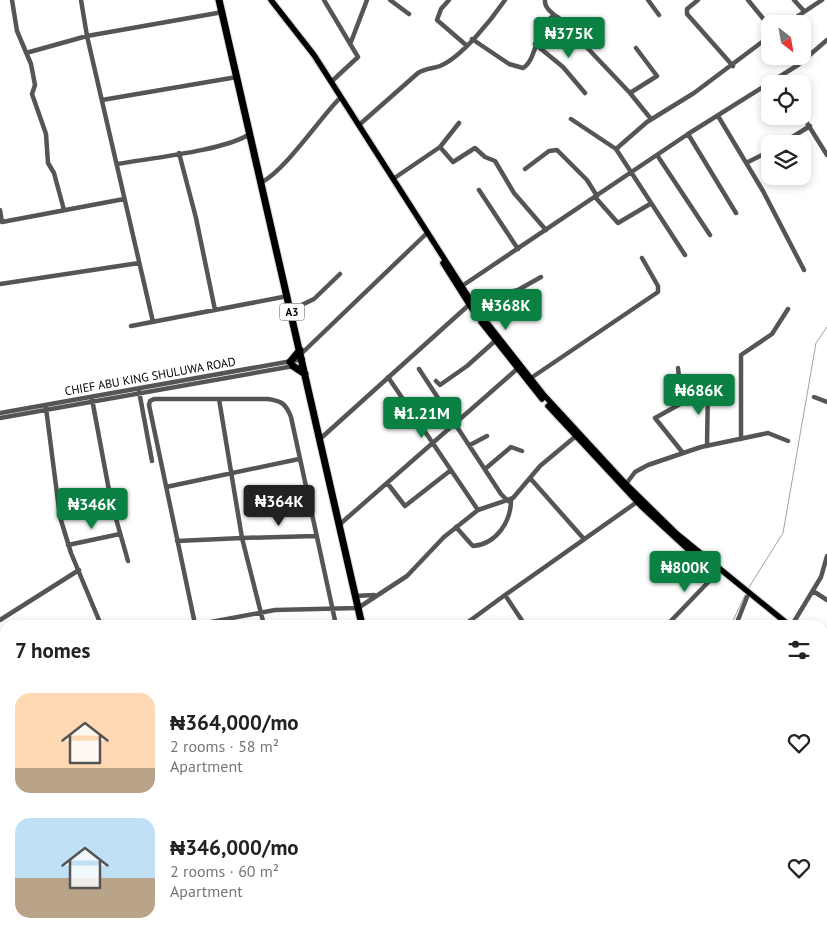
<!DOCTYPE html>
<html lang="en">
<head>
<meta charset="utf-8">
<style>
  :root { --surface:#fff; --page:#f6f6f6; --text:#222; --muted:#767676; --accent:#0b8043 }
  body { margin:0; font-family:"PT Sans",sans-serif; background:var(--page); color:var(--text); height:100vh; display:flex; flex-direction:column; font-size:19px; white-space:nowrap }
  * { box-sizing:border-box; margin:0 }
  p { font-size:16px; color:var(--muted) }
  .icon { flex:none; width:28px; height:28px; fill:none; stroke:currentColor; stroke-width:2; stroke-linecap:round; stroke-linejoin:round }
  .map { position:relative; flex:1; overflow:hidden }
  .sheet { position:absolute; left:0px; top:620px; width:828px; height:320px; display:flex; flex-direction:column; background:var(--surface); border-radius:15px 15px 0 0; box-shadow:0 2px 8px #0003 }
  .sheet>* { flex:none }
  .needle { width:32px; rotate:149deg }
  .fabs { position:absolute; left:761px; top:15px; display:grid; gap:10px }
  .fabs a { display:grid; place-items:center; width:50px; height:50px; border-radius:10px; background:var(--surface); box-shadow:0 2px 8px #0003; font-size:25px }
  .price { position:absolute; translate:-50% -42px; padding:0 11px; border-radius:5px; background:var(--accent); color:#fff; font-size:16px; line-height:32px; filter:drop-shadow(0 1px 2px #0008) }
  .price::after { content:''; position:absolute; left:50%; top:30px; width:15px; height:11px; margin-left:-8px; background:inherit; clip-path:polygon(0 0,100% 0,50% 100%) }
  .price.selected { background:#222; color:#fff }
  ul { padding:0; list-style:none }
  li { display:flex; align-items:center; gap:15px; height:125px; padding:0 15px }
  li span { display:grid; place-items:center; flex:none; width:140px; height:100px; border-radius:15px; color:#555 }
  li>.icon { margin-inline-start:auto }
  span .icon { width:60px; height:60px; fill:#fffc; stroke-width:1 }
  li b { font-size:21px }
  h2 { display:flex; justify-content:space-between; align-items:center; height:60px; padding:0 15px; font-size:21px }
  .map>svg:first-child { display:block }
</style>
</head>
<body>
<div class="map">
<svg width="827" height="940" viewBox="0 0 827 940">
  <rect width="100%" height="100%" fill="#fff"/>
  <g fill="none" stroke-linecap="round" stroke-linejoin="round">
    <path stroke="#a3a3a3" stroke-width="1" d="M748 589 783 533 816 343 827 327
      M731 625 746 593
      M600 940 602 935"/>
    <g stroke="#dbdbdb" stroke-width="8">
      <path id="major" d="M271 0 314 55 477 310 543 394 626 484 677 534 789 625
        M443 263 474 312
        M481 322 542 399
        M548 406 641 506 693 554
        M822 652 827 655
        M822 657 827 661"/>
    </g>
    <g stroke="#dbdbdb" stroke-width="9">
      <path id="highway" d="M219 0 362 625
        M290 362 300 350
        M293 366 305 374
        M431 935 432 940"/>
    </g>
    <path stroke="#555" stroke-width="4.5" d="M12 0 17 31 31 64 35 85 32 94 46 134 48 163 54 173 64 210
      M81 0 87 36 153 322
      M324 0 358 57 331 82
      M390 0 409 14
      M449 0 441 9 437 20 466 45
      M545 0C544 7 553 15 559 18L630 93 651 119
      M648 0 659 15
      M698 0 687 9V14L733 66
      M748 0 770 27
      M794 0 804 11
      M786 24 822 0
      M472 39 509 64 523 68C537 60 535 29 554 15
      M351 42 367 0
      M535 44 563 67 585 93
      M26 53 87 36 223 12
      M780 77 784 84
      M630 93 657 76 636 48
      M102 100 237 77
      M802 115 827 155
      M718 116 763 191 804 270
      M571 119 616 149
      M359 125 418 73C426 68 432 69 440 66 462 57 492 19 505 0
      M688 134 736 213
      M781 144 810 126
      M440 147 453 162 475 148 485 157 495 161 514 193 546 230
      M179 153 196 218 215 310
      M657 155 710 235
      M746 163 770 151
      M117 164C151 158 223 151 250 134
      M525 169 549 151 557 150 587 180 597 196
      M393 179 440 147 459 123
      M262 182C285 170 318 121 338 100
      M479 190 518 249
      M595 197 618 223 650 204
      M0 210 2 222 124 199
      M685 255 616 149 647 122 694 93 770 36
      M0 284 139 263
      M462 286 688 134 798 65 827 40
      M291 310 314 299 340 274
      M477 310 501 294 518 290 541 277
      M131 326 288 296
      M301 354 425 235
      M678 368 682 403 655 418 683 453
      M419 369 501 494 508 501
      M388 377 478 510 513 498 540 466 576 436
      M528 380 658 292V286L642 258
      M436 381 440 385 467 366 495 341
      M139 391 152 461
      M814 397 827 402
      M92 399 111 501 128 561
      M46 408 60 517 71 553 101 625
      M0 413 303 359
      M0 418 294 366
      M320 439 471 303
      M741 439V355L772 334 788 309
      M470 445 487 436
      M707 446 708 386
      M485 469 511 447 522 451
      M530 478 584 539
      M388 484 405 506 451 470
      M626 484 635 472 648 465 701 447 768 433 788 441
      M166 487 299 459
      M339 525 517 369
      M456 527 471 544 473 546C497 544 511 521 511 500
      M177 541 242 538 219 399
      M68 545 120 534
      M813 591 827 600
      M355 596 374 595
      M0 620 79 570
      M195 624 149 405 150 401 154 399H268C282 401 286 404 291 417L336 625
      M195 625 275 610 358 608 407 576 444 537 478 510
      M264 625 242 538 316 536
      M464 625 505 595
      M525 625 505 595 637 502
      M667 625 717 573
      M736 625 747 597
      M792 625 821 577 827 556
      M0 661H5
      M0 710 5 707
      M0 752 5 751
      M822 758 827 752
      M822 764 827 768
      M822 819 827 822
      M822 867 827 870
      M822 905 827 908
      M0 911 5 923
      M11 935 13 940
      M73 935 75 940
      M135 935V940
      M183 935 184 940
      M239 935 240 940
      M730 935 740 940
      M811 935 821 940
      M367 937V940
      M274 940 297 935
      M659 940 664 935"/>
    <use href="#major" stroke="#000" stroke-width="5.5"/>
    <use href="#highway" stroke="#000" stroke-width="7"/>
  </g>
  <g text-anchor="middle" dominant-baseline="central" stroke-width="4" stroke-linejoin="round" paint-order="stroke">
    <rect fill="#fff" stroke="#4c4c4c" stroke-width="1" x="279.5" y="303.5" width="25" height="17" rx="4"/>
    <g font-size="11" font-weight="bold" fill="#000">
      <text x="292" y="312">A3</text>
    </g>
    <g font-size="12" fill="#000" stroke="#fff">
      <text transform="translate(150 376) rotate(-10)">CHIEF ABU KING SHULUWA ROAD</text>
    </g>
  </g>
</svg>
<div class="fabs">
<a><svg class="needle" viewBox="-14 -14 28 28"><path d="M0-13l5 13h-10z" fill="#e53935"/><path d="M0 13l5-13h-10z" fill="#767676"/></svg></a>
<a><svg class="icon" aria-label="locate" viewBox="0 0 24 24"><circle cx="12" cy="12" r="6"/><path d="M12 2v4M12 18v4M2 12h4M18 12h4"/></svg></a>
<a><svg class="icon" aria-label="layers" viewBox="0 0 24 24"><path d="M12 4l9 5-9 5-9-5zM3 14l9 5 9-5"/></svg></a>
</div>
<b class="price" style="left:569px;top:59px">₦375K</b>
<b class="price" style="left:506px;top:331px">₦368K</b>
<b class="price" style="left:699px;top:416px">₦686K</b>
<b class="price" style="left:422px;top:439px">₦1.21M</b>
<b class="price selected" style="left:279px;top:527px">₦364K</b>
<b class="price" style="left:92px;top:530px">₦346K</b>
<b class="price" style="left:685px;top:593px">₦800K</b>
<section class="sheet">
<h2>7 homes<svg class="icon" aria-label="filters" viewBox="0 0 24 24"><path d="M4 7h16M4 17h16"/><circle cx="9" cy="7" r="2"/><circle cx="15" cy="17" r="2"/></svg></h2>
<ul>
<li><span style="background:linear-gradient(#ffd9b3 75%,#b9a48a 0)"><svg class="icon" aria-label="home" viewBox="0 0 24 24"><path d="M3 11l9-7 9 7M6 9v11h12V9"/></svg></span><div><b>₦364,000/mo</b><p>2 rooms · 58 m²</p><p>Apartment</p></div><svg class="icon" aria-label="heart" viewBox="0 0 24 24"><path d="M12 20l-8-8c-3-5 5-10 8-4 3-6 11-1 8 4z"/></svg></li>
<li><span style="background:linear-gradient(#bfe0f5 60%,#b9a48a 0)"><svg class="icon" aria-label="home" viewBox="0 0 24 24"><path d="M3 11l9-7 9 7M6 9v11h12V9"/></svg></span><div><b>₦346,000/mo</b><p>2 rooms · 60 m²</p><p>Apartment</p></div><svg class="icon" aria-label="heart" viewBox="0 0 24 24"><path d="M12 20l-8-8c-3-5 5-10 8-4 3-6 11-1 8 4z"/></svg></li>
</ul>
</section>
</div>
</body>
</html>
